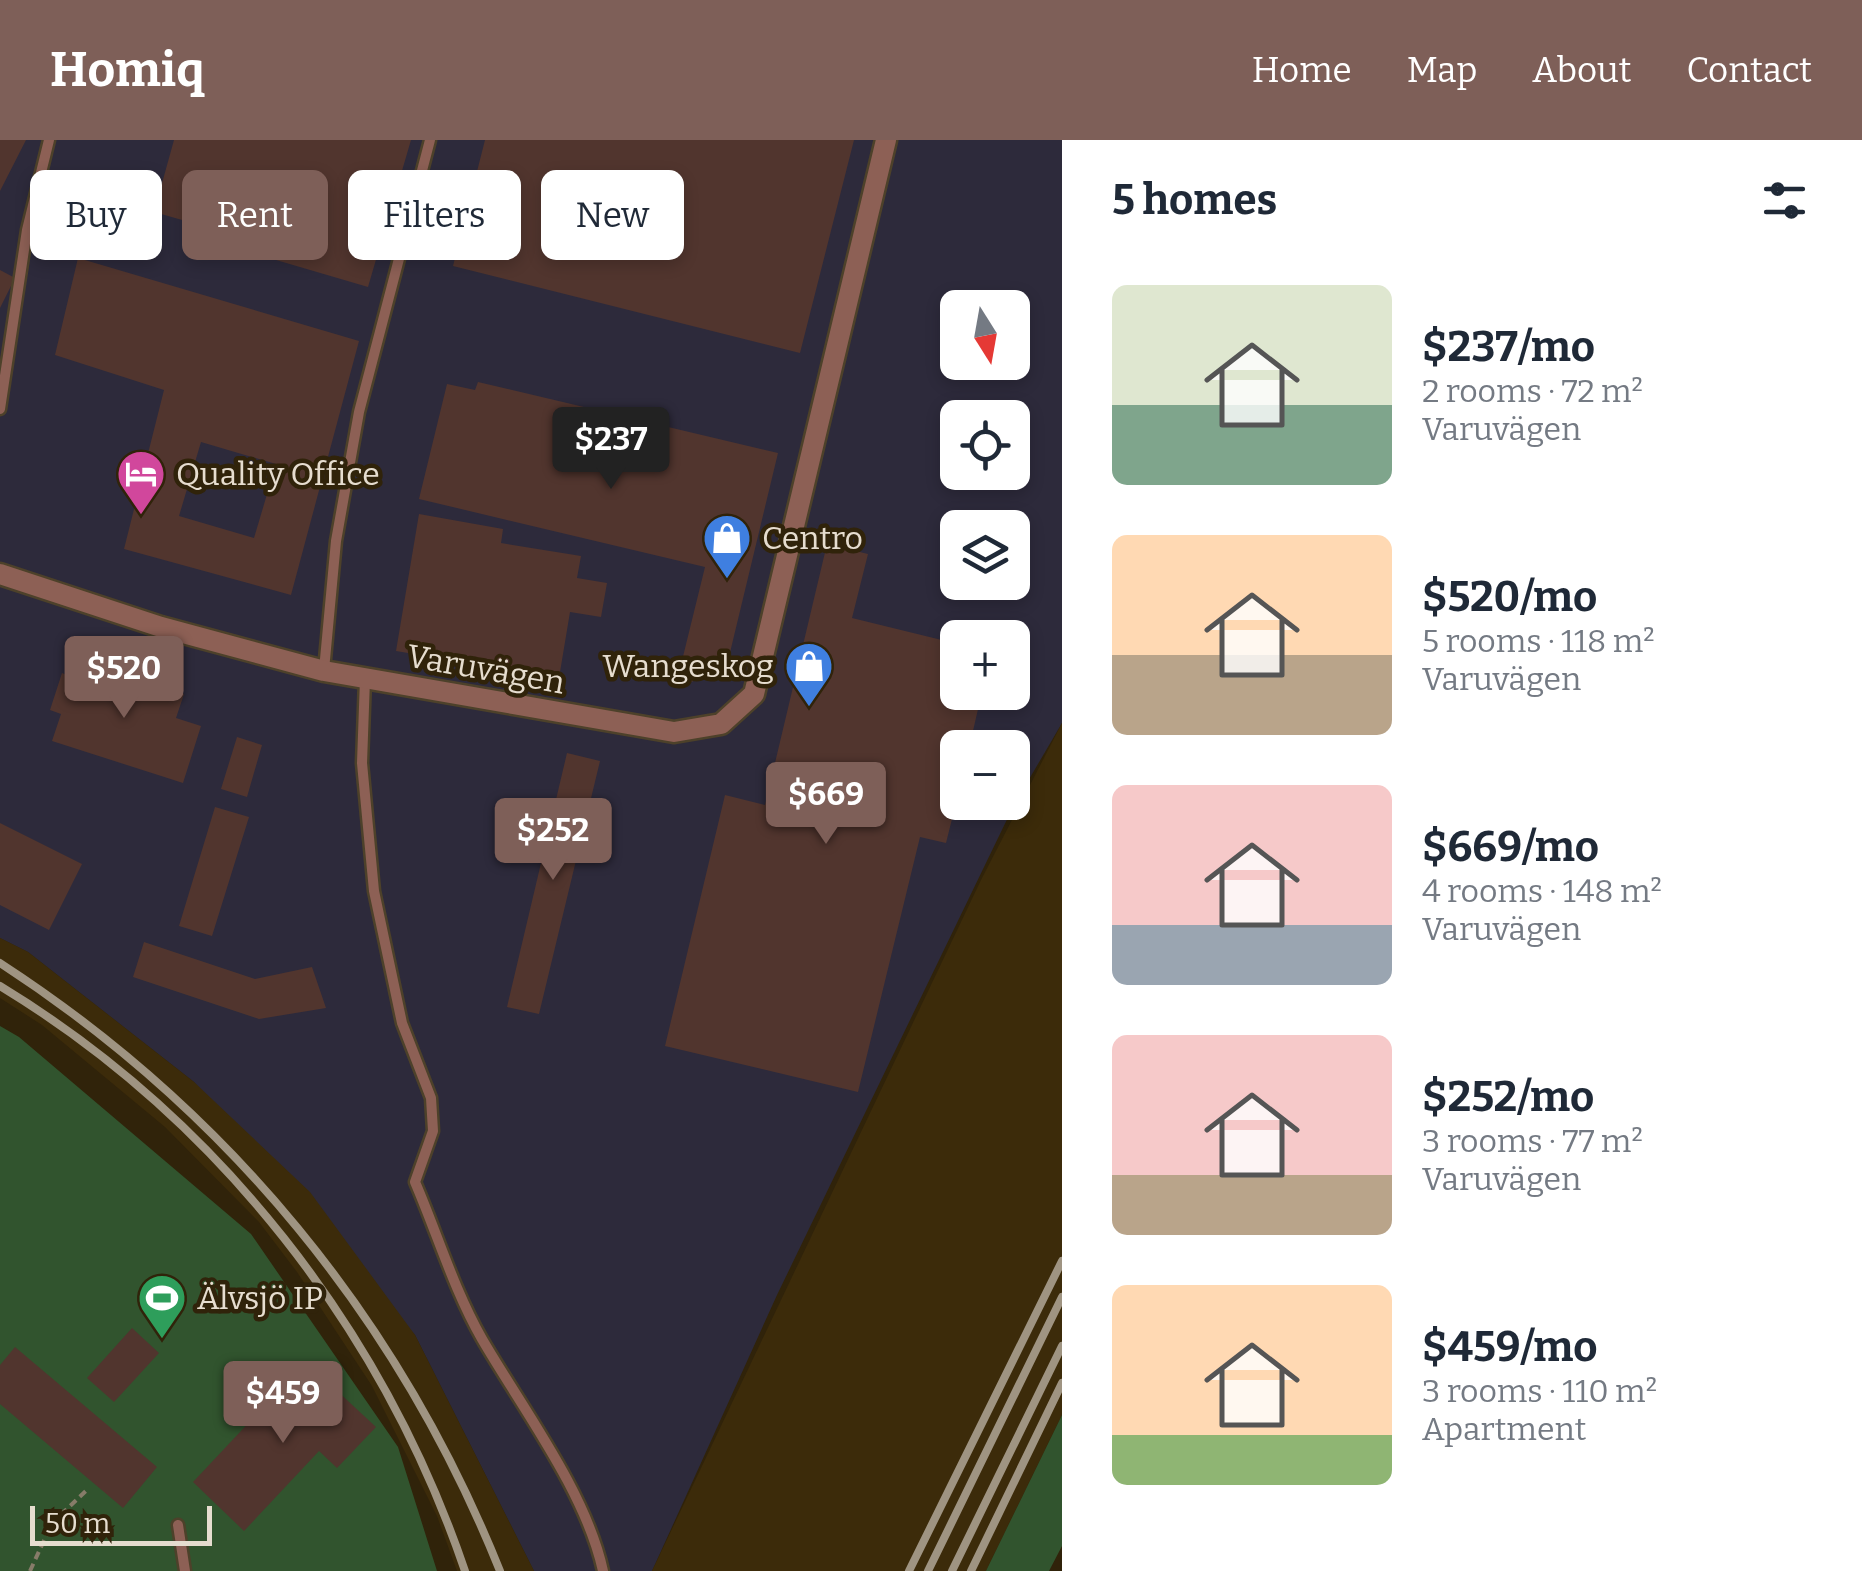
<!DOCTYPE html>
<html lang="en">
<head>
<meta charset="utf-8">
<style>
  :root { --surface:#fff; --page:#f2f2f3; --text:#1f2937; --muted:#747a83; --accent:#7e5f58 }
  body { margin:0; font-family:Bitter,serif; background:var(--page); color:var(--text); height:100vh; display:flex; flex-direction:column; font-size:38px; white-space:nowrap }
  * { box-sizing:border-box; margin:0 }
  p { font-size:32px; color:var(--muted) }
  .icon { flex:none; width:55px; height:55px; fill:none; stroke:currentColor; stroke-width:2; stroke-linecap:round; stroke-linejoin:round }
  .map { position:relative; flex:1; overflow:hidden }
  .details { display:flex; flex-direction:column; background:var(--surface); width:800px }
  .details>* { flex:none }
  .banner { position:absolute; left:30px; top:30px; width:880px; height:90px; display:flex; gap:20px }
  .needle { width:65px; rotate:169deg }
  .buttons { position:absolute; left:940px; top:150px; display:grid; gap:20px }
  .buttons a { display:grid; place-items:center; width:90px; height:90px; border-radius:15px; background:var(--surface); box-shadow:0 5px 15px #0003; font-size:50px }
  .scale { position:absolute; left:30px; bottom:25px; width:182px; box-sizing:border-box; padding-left:10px; border:5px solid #e6ddcf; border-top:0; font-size:28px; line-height:35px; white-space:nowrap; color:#e6ddcf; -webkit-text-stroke:8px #30230a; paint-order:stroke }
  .price { position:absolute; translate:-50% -85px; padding:0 22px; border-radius:10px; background:var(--accent); color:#fff; font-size:32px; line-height:65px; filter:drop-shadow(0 2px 5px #0008) }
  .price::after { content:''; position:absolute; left:50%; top:60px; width:30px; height:22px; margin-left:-15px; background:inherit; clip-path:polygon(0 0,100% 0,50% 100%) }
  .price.selected { background:#222; color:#fff }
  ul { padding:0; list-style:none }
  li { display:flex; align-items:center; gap:30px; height:250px; padding:0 50px }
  li span { display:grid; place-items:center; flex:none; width:280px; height:200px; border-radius:15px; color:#555 }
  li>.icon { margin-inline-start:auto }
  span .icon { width:120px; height:120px; fill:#fffc; stroke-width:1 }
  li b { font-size:42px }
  h2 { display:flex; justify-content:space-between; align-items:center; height:120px; padding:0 50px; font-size:42px }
  .pill { padding:0 35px; border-radius:15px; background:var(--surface); box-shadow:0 5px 15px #0003; font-size:35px; line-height:90px }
  .pill.selected { background:var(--accent); color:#fff }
  header { display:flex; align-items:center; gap:60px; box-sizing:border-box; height:140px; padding:0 50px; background:var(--accent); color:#fff }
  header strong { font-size:48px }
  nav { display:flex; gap:55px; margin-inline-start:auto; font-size:35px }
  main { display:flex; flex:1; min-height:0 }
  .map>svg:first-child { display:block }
</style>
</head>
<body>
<header>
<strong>Homiq</strong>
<nav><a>Home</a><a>Map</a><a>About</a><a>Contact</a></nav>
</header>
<main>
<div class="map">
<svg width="1062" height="1431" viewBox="0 0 1062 1431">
  <rect width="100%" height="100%" fill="#30230a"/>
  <path fill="#2d2a3b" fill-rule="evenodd" d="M0 0H1062V583L1014 665 777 1155 652 1431H534L415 1195 194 942 28 812 0 798ZM958 168H1012V222H958ZM958 278H1012V332H958ZM958 388H1012V442H958ZM958 498H1012V552H958ZM958 608H1012V662H958Z"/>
  <path fill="#3c2b0a" d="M1062 583V1275L986 1431H652L981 740Z
    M0 798 28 812 194 942 310 1052 415 1195 534 1431H457L437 1376 372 1246 297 1132 259 1082 165 987 42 885 0 858Z"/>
  <path fill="#31542e" d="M0 886 19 897 251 1094 398 1307 437 1431H0Z
    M1062 1275V1406L1049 1431H986Z"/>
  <path fill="#51352e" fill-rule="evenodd" d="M0 0H26L0 51Z
    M174 0H411L368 147 259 115 263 103 154 72Z
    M485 0H854L800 213 453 126Z
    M78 118 359 201 291 455 124 409 164 250 55 215ZM201 302 276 324 254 398 179 376Z
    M0 130 15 138 0 168Z
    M478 242 778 313 727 525 683 546 676 545 705 427 419 359 447 244 475 250Z
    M419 374 503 389 501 403 581 416 577 438 607 443 601 477 570 472 559 538 396 511Z
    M827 404 868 414 852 478 958 504V552H982L969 608H958V655L946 703 920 697 858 952 665 906 725 655 765 665Z
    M76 519 184 554 176 578 201 586 183 643 52 601 61 574 50 570 62 533 71 537Z
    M237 597 262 605 247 657 221 649Z
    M567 613 600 621 539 874 507 867Z
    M215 667 249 677 212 796 179 786Z
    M0 683 82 724 49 790 0 765Z
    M144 802 255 839 312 827 326 868 259 879 133 837Z
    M132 1188 159 1213 114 1262 87 1238Z
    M15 1207 157 1327 123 1368 0 1264V1225Z
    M306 1222 376 1287 337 1328 319 1311 244 1391 193 1342Z"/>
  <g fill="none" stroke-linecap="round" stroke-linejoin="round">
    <g stroke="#4d412a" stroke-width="15">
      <path id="lane" d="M0 269 27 90 49 0
        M324 530 336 401 359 272 430 0
        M365 539 362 623 374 751 402 883 431 958 433 991 415 1042C437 1093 454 1150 482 1199 522 1268 586 1352 603 1431
        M178 1385 185 1431"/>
    </g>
    <g stroke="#4d412a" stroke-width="25">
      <path id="street" d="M0 434 161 487 324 531 674 592 721 584 754 554 886 0"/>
    </g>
    <path stroke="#877c69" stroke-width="4" stroke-dasharray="8 5" stroke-linecap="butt" d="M30 1431 52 1383 89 1348"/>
    <use href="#lane" stroke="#8d6055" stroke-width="10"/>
    <use href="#street" stroke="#8d6055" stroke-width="20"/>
    <path stroke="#9f9482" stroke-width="8" d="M0 823C228 971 399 1179 500 1431
      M0 846C219 979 383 1190 465 1431
      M909 1431 1062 1121
      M928 1431 1062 1157
      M952 1431 1062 1206
      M971 1431 1062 1243"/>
  </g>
  <defs>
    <g id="hotel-pin" transform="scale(2.5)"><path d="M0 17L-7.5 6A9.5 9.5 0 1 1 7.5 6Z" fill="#d1479c" stroke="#30230a"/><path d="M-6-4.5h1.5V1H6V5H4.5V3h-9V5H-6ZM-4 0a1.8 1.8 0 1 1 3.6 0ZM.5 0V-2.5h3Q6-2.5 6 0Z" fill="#fff"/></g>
    <g id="shop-pin" transform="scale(2.5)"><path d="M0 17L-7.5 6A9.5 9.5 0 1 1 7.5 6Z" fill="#3f7fe0" stroke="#30230a"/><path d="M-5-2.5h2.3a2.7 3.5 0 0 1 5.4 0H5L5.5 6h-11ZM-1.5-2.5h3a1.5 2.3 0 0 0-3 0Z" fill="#fff"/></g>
    <g id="stadium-pin" transform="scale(2.5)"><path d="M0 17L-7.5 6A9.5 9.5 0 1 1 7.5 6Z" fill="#2e9e5b" stroke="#30230a"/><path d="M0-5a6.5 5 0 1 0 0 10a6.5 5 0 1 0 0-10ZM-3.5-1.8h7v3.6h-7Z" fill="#fff"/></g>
  </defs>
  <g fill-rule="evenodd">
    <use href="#hotel-pin" x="141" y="334"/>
    <use href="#shop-pin" x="727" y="398"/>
    <use href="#shop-pin" x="809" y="526"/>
    <use href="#stadium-pin" x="162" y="1158"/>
  </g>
  <g text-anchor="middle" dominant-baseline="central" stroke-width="9" stroke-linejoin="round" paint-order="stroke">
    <g font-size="32" fill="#e6ddcf" stroke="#30230a" text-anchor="start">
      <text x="176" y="334">Quality Office</text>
      <text x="762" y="398">Centro</text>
      <text x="774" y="526" text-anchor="end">Wangeskog</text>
      <text x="197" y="1158">Älvsjö IP</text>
    </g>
    <g font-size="32" fill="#e6ddcf" stroke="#30230a">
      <text transform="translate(486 529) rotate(10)">Varuvägen</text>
    </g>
  </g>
</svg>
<div class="buttons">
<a><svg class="needle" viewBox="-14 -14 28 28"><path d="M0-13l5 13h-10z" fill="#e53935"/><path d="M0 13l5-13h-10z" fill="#747a83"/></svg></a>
<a><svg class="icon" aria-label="locate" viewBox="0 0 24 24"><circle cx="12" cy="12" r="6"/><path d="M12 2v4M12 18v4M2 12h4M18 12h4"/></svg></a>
<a><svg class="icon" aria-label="layers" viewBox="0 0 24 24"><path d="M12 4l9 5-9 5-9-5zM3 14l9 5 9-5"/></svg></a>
<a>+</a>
<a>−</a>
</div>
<div class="scale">50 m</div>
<b class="price selected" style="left:611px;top:352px">$237</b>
<b class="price" style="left:124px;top:581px">$520</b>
<b class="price" style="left:826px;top:707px">$669</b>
<b class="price" style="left:553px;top:743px">$252</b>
<b class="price" style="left:283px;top:1306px">$459</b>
<div class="banner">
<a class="pill">Buy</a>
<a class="pill selected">Rent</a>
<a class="pill">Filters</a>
<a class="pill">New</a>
</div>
</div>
<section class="details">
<h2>5 homes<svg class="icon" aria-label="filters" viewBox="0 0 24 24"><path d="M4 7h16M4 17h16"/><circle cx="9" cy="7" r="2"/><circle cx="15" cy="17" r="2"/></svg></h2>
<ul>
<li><span style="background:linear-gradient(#dfe7d0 60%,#7fa58c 0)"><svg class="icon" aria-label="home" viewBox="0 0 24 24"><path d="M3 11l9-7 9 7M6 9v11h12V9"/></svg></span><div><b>$237/mo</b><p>2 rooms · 72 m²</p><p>Varuvägen</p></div></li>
<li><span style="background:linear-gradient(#ffd9b3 60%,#b9a48a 0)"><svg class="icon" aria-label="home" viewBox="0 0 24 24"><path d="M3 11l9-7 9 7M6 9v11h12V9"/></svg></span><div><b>$520/mo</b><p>5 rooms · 118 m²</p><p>Varuvägen</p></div></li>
<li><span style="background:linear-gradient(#f6c9c9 70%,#9aa5b1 0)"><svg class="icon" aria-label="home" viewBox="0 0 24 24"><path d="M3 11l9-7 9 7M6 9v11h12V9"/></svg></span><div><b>$669/mo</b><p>4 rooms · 148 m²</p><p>Varuvägen</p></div></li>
<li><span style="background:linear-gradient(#f6c9c9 70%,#b9a48a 0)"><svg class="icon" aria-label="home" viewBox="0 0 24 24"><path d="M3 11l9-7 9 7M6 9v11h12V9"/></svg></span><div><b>$252/mo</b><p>3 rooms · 77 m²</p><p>Varuvägen</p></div></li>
<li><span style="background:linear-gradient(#ffd9b3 75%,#8fb573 0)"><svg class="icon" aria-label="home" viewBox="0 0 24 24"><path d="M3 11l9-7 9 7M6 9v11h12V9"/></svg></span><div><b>$459/mo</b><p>3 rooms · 110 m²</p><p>Apartment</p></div></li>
</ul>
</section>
</main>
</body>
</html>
